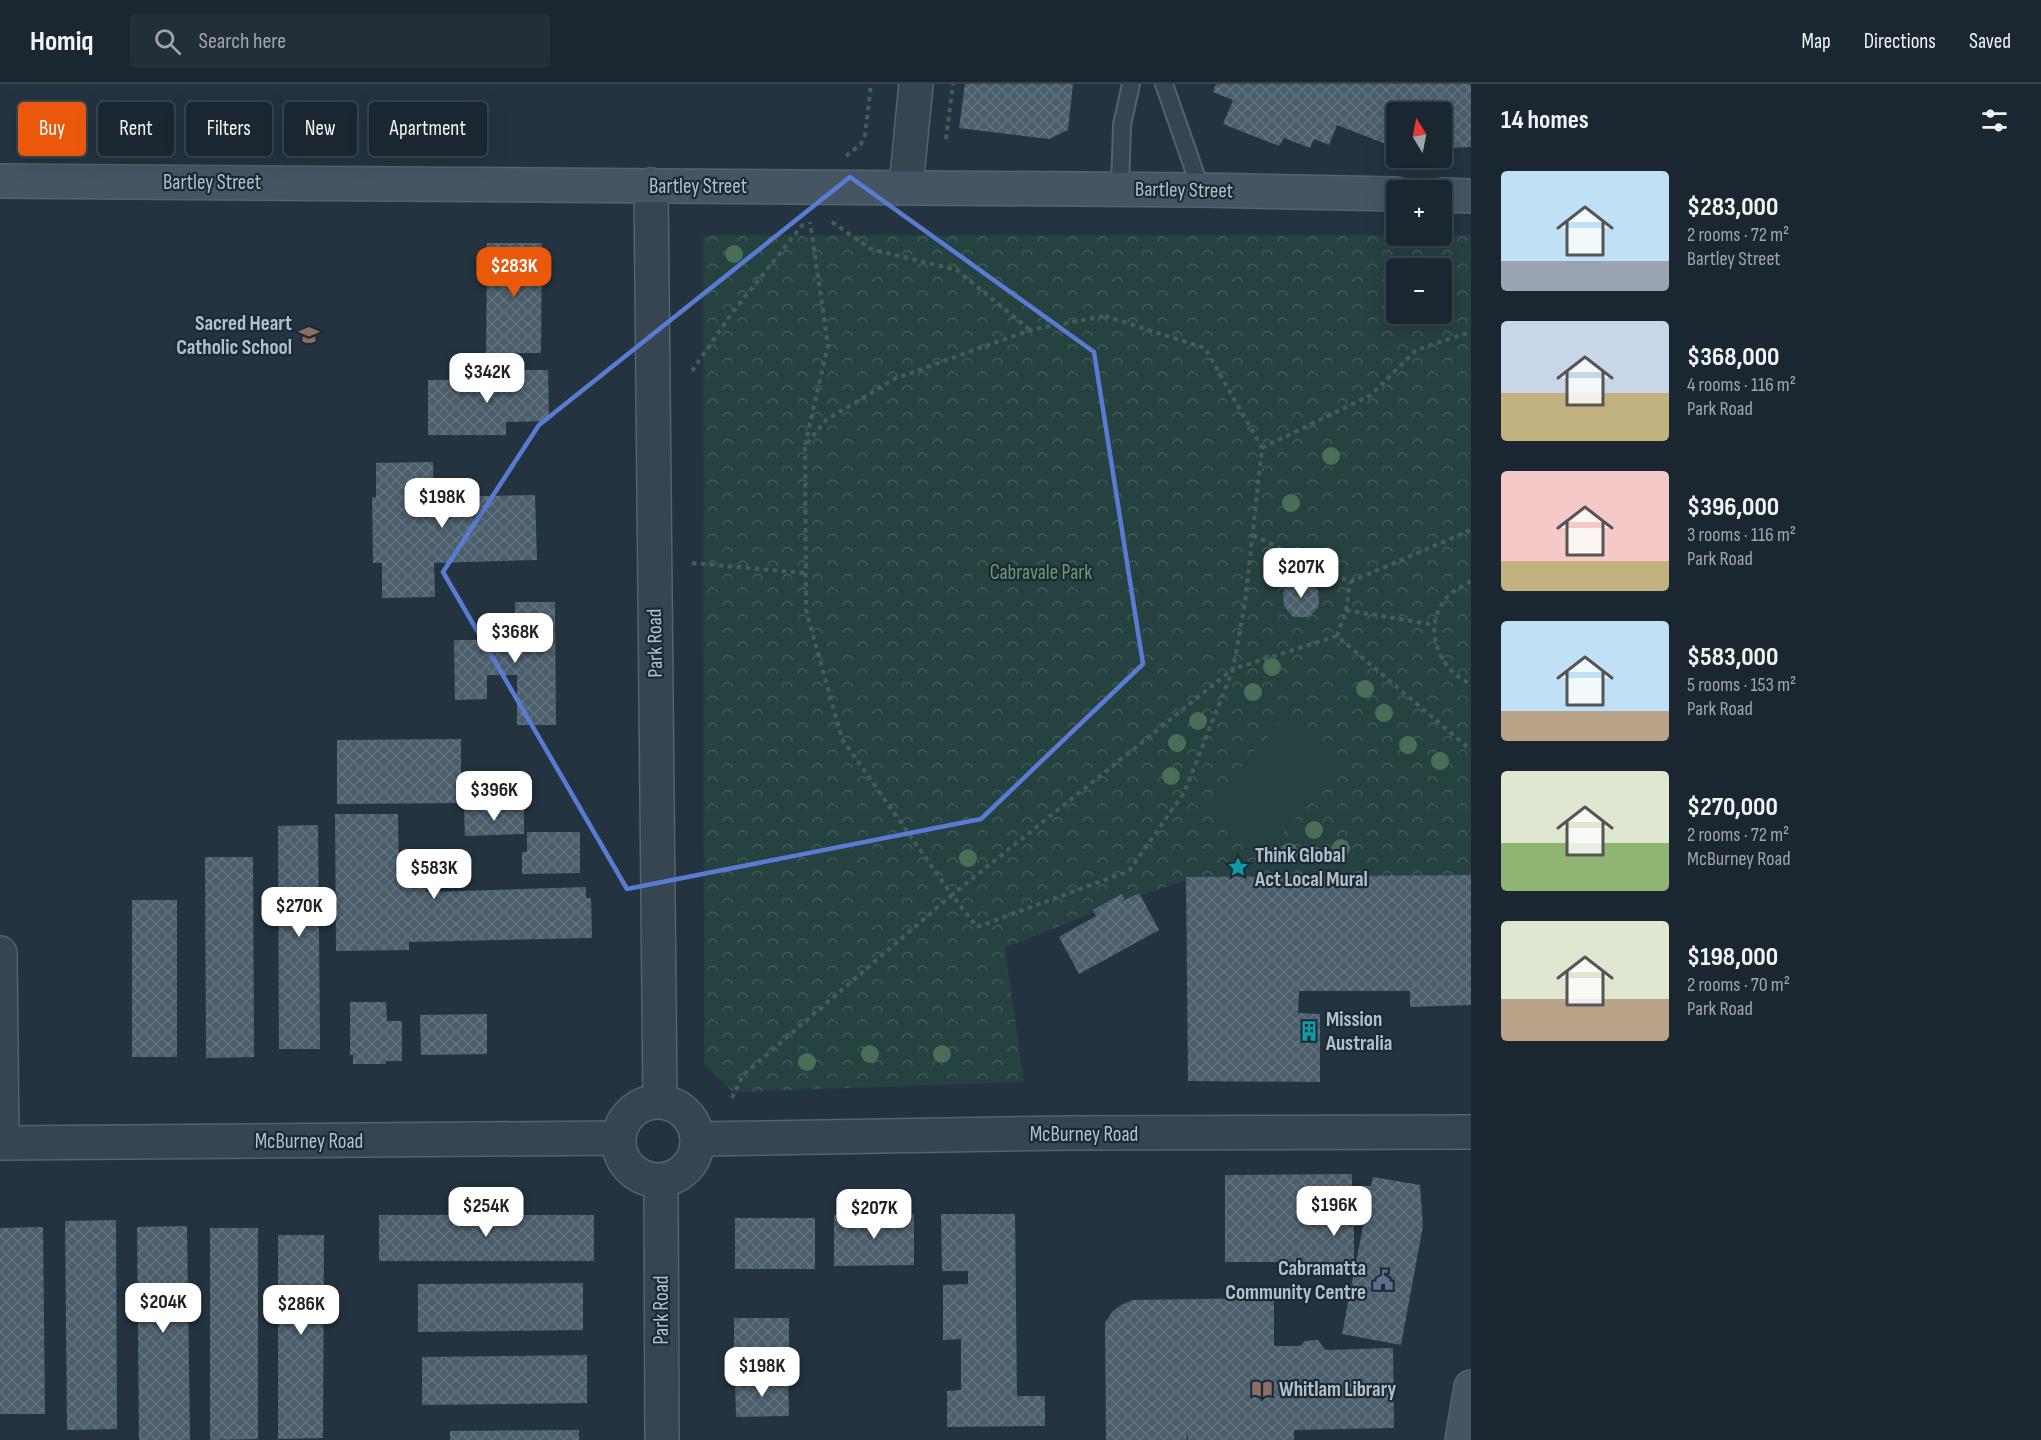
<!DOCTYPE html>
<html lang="en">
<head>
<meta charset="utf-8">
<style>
  :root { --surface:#1a2730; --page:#232f38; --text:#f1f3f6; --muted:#9fa5ab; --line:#38444c; --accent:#ea580c }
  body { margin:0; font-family:"Sofia Sans Condensed",sans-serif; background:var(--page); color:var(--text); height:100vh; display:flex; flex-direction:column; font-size:22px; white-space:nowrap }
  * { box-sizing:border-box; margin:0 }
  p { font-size:20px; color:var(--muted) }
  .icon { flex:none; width:33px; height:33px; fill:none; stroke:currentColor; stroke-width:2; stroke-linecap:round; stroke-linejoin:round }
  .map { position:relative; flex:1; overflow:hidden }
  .details { display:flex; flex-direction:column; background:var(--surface); width:570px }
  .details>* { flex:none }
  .guide { position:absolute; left:18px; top:18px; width:570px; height:54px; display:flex; gap:12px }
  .needle { width:39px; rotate:350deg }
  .buttons { position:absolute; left:1386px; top:18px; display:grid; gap:12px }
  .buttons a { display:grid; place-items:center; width:66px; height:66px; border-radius:6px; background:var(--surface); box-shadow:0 6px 24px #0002,0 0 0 2px var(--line); font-size:30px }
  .price { position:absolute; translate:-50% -51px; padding:0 14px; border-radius:12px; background:#fff; color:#222; font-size:20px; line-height:39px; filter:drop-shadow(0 2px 3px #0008) }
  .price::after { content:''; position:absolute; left:50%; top:36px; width:18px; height:14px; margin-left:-9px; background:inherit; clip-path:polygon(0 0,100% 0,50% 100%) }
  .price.current { background:var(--accent); color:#fff }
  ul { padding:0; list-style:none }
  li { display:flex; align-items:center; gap:18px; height:150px; padding:0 30px }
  li span { display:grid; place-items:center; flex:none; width:168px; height:120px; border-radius:6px; color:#555 }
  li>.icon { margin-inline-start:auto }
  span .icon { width:72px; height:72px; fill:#fffc; stroke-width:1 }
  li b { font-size:26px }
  h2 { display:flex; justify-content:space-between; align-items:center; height:72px; padding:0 30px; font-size:26px }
  .chip { padding:0 21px; border-radius:6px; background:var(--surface); box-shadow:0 6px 24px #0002,0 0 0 2px var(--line); font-size:21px; line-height:54px }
  .chip.current { background:var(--accent); color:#fff }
  header { display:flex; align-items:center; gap:36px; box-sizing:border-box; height:84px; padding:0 30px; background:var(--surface); border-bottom:2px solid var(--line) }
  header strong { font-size:28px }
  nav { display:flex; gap:33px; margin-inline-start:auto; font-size:21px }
  .search { width:420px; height:54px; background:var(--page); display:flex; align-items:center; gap:15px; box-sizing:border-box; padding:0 21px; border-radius:6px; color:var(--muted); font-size:22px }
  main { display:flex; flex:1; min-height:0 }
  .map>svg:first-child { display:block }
</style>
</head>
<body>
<header>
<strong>Homiq</strong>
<div class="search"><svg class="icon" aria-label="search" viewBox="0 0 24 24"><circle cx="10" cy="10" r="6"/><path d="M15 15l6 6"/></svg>Search here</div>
<nav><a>Map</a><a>Directions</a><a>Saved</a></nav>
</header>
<main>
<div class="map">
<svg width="1471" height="1356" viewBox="0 0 1471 1356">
  <defs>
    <pattern id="park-crowns" width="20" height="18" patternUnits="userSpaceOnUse" patternTransform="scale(1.5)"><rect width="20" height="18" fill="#254140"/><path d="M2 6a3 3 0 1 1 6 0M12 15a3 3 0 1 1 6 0" fill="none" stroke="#425b5a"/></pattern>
    <pattern id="building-cross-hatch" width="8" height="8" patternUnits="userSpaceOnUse" patternTransform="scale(1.5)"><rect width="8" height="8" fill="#4b5e6c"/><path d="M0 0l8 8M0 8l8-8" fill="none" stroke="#637380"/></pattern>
  </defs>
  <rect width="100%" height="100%" fill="#233440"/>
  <path fill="url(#park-crowns)" fill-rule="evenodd" d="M703 151H1471V791L1181 798 1125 816 1005 864 1024 998 733 1008 704 980ZM1396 184H1442V230H1396Z"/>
  <path fill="#254140" d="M1286 632 1342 681 1263 772 1206 723Z"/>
  <path fill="url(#building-cross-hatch)" d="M965 0H1073L1068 46 1049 55 959 44Z
    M1216 0H1471V63L1442 64V28H1396V64L1337 41 1329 61 1314 55 1310 64 1284 54 1279 62 1223 40 1233 16 1213 8Z
    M487 159H542L541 269H486Z
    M510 286H548L549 337 506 338V351H428V296H510Z
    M433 378 434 413 535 411 537 476 434 479 435 513 382 514V479H373L372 413H376V379Z
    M1308 497 1318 506 1319 522 1309 533H1293L1284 522 1283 508 1292 498Z
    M515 518H555L556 641H517V591H487V615L455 616 454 556H515Z
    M461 655V719L337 720V656Z
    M524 725V750L465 752 464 726Z
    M335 730H398L399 797H427L426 808 586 803V814H591L592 854 409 858V866L336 867Z
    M318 741 320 965H279L278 742Z
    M527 748H580V789L522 790V768H527Z
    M205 773H253L254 973 206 974Z
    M1471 791V921L1410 923V907H1299L1298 929 1320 930V998L1188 997 1186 793Z
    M1139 809 1159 846 1079 890 1059 853 1096 832 1093 826 1122 810 1125 816Z
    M132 816H177V973H132Z
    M350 918H386L387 937H402V977H386V980H353V971H350Z
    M487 930V970L421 971 420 931Z
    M1352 1090V1102H1371L1373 1093 1420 1101 1423 1142 1401 1261 1342 1250 1363 1142H1354V1178H1225V1091Z
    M914 1130V1181L834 1182V1131Z
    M941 1130H1015L1017 1312H1045V1342L947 1343V1307L961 1306V1255L943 1256V1201L968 1200V1187H942Z
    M379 1131H594V1177H379Z
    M735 1134H815V1185H735Z
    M116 1136 117 1345 67 1346 65 1137Z
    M187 1142 190 1356H139L137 1143Z
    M43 1143 45 1330H0V1144Z
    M210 1144H258V1355L210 1356Z
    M278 1151H324L323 1354 278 1355Z
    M583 1199V1246L418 1248V1200Z
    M1274 1214V1262H1300L1305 1257 1318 1256 1325 1266 1393 1264 1394 1344 1294 1346V1356H1188V1351L1186 1356H1106L1105 1239 1112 1228 1121 1221 1133 1216Z
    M734 1234H789V1270H734Z
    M587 1271V1319L422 1321V1273Z
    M788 1296 789 1332 736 1333 735 1297Z
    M579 1346V1356H450V1347Z"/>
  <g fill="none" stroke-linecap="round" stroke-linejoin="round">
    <g stroke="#55636e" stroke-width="20">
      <path id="lane" d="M1164 0 1201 106
        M1120 105 1122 41 1131 0"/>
    </g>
    <g stroke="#55636e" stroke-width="36">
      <path id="street" d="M651 101 660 1017
        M906 103 916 0
        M0 869 2 1059
        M619 1057a39 39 0 1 1 78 0a39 39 0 1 1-78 0Z
        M698 1055 1069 1049 1471 1048
        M0 1059 618 1054
        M661 1096 662 1356"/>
    </g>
    <g stroke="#55636e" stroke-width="36">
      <path id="secondary" d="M0 97 1201 106 1396 110
        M1442 111 1471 112
        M1462 1356 1471 1303"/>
    </g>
    <path stroke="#435d5c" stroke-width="4" stroke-dasharray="4.5 4.5" stroke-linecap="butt" d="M946 55 953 0
      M846 72 861 60 865 51 871 0
      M832 138 871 165 957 186 1030 246
      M1105 232 1205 264 1262 364 1245 519 1233 585 952 811 842 655 806 526 805 362 826 336 894 295 1030 246Z
      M692 287 732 229 805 138
      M805 361 828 261 810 138
      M1262 364 1371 311 1416 266 1471 248
      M1253 451 1350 498 1471 446
      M692 479 805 489
      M1471 497C1462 502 1454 506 1447 513 1421 543 1438 586 1471 600
      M1346 526 1435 541
      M1337 552 1346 526 1350 498
      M732 1014 743 991 952 811 977 843 1129 787 1184 709 1233 585 1337 552 1471 666"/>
    <use href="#lane" stroke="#374550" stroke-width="16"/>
    <use href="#street" stroke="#374550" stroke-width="33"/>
    <use href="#secondary" stroke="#455563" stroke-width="33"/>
  </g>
  <g fill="#496e58">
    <circle cx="734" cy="170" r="9"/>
    <circle cx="1331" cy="372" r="9"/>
    <circle cx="1291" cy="419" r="9"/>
    <circle cx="1272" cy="583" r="9"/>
    <circle cx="1365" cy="605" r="9"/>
    <circle cx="1253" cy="608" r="9"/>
    <circle cx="1384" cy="629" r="9"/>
    <circle cx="1198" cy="637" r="9"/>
    <circle cx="1177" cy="659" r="9"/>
    <circle cx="1408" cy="661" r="9"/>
    <circle cx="1440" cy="677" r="9"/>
    <circle cx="1171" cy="692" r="9"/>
    <circle cx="1314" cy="746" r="9"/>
    <circle cx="1341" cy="764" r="9"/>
    <circle cx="1289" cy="768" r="9"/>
    <circle cx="1314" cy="771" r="9"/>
    <circle cx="968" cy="774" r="9"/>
    <circle cx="870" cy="970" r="9"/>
    <circle cx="942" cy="970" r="9"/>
    <circle cx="807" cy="978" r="9"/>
  </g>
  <path fill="none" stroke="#597cd3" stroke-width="4.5" stroke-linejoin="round" d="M850 93 1094 268 1143 580 981 735 627 805 443 488 539 341Z"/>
  <defs>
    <g id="school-bare" transform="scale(1.62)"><path d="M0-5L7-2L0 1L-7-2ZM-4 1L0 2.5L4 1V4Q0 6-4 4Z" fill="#8d6e63" stroke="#1c2a35" stroke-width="2.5" paint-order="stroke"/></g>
    <g id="sight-bare" transform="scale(1.62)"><path d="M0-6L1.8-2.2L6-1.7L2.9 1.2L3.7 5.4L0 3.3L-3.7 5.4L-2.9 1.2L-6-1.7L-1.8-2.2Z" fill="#0f9aa8" stroke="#1c2a35" stroke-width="2.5" paint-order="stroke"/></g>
    <g id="building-bare" transform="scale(1.62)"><path d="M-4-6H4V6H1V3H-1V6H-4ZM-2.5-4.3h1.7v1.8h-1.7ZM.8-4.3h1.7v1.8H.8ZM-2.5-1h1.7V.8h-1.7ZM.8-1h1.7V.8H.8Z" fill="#0f9aa8" stroke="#1c2a35" stroke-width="2.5" paint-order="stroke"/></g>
    <g id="civic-bare" transform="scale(1.62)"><path d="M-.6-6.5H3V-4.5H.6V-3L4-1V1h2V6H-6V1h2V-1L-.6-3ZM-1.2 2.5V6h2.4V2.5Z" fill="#5c6f8a" stroke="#1c2a35" stroke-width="2.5" paint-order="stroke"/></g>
    <g id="library-bare" transform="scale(1.62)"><path d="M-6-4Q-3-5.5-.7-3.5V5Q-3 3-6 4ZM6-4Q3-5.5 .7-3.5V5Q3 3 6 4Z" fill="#8d6e63" stroke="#1c2a35" stroke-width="2.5" paint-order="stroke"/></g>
  </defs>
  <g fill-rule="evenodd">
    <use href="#school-bare" x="309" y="251"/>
    <use href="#sight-bare" x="1238" y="783"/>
    <use href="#building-bare" x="1309" y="947"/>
    <use href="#civic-bare" x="1383" y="1196"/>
    <use href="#library-bare" x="1262" y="1305"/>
  </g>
  <g text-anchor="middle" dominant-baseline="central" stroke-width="4.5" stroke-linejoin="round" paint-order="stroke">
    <g font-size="21" fill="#b3c0cb" stroke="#1c2a35">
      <text x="212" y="98">Bartley Street</text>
      <text x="698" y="102">Bartley Street</text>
      <text transform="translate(1184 106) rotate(1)">Bartley Street</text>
      <text transform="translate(655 559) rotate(-91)">Park Road</text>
      <text x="1084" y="1050">McBurney Road</text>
      <text x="309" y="1057">McBurney Road</text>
      <text transform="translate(661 1226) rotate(-90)">Park Road</text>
    </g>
    <g font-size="21" font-weight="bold" fill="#b3c0cb" stroke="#1c2a35" text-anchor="start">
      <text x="292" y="239" text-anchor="end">Sacred Heart<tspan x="292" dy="24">Catholic School</tspan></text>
      <text x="1255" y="771">Think Global<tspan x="1255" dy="24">Act Local Mural</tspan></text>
      <text x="1326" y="935">Mission<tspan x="1326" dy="24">Australia</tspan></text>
      <text x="1366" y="1184" text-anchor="end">Cabramatta<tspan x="1366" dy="24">Community Centre</tspan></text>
      <text x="1279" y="1305">Whitlam Library</text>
    </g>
    <g font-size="21" fill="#689e6c" stroke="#1c2a35">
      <text x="1041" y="488">Cabravale Park</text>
    </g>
  </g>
</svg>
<div class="buttons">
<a><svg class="needle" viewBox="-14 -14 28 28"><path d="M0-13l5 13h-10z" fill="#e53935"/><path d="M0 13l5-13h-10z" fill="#9fa5ab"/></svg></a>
<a>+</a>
<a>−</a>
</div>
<b class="price current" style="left:514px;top:214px">$283K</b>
<b class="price" style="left:487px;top:320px">$342K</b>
<b class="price" style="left:442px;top:445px">$198K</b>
<b class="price" style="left:1301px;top:515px">$207K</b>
<b class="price" style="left:515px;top:580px">$368K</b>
<b class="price" style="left:494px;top:738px">$396K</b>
<b class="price" style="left:434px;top:816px">$583K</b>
<b class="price" style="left:299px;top:854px">$270K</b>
<b class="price" style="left:1334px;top:1153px">$196K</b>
<b class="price" style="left:486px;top:1154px">$254K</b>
<b class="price" style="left:874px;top:1156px">$207K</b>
<b class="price" style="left:163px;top:1250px">$204K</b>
<b class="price" style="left:301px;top:1252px">$286K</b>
<b class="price" style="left:762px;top:1314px">$198K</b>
<div class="guide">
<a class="chip current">Buy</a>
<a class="chip">Rent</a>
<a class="chip">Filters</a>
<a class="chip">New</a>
<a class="chip">Apartment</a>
</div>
</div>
<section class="details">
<h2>14 homes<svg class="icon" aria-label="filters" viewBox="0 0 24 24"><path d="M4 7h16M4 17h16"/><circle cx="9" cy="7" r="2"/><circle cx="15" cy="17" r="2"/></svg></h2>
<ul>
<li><span style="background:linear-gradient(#bfe0f5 75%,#9aa5b1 0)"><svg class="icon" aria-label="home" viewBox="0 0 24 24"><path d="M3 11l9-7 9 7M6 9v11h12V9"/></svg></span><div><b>$283,000</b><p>2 rooms · 72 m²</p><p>Bartley Street</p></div></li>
<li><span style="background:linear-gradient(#c9d6e8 60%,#c2b280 0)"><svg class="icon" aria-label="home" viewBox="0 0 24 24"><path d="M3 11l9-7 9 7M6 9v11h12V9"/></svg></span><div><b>$368,000</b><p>4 rooms · 116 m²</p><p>Park Road</p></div></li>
<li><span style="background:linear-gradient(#f6c9c9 75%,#c2b280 0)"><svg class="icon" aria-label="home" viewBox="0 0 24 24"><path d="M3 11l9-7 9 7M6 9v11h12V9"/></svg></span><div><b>$396,000</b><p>3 rooms · 116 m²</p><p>Park Road</p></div></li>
<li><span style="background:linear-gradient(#bfe0f5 75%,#b9a48a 0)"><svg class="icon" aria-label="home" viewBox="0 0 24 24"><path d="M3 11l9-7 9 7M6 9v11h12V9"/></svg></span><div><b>$583,000</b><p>5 rooms · 153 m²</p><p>Park Road</p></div></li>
<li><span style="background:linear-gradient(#dfe7d0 60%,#8fb573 0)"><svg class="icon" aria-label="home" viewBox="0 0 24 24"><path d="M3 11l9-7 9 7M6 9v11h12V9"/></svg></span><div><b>$270,000</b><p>2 rooms · 72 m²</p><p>McBurney Road</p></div></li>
<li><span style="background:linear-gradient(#dfe7d0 65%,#b9a48a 0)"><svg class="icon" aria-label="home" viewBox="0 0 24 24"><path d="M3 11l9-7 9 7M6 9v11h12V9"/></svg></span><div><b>$198,000</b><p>2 rooms · 70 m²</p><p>Park Road</p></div></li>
</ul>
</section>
</main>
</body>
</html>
